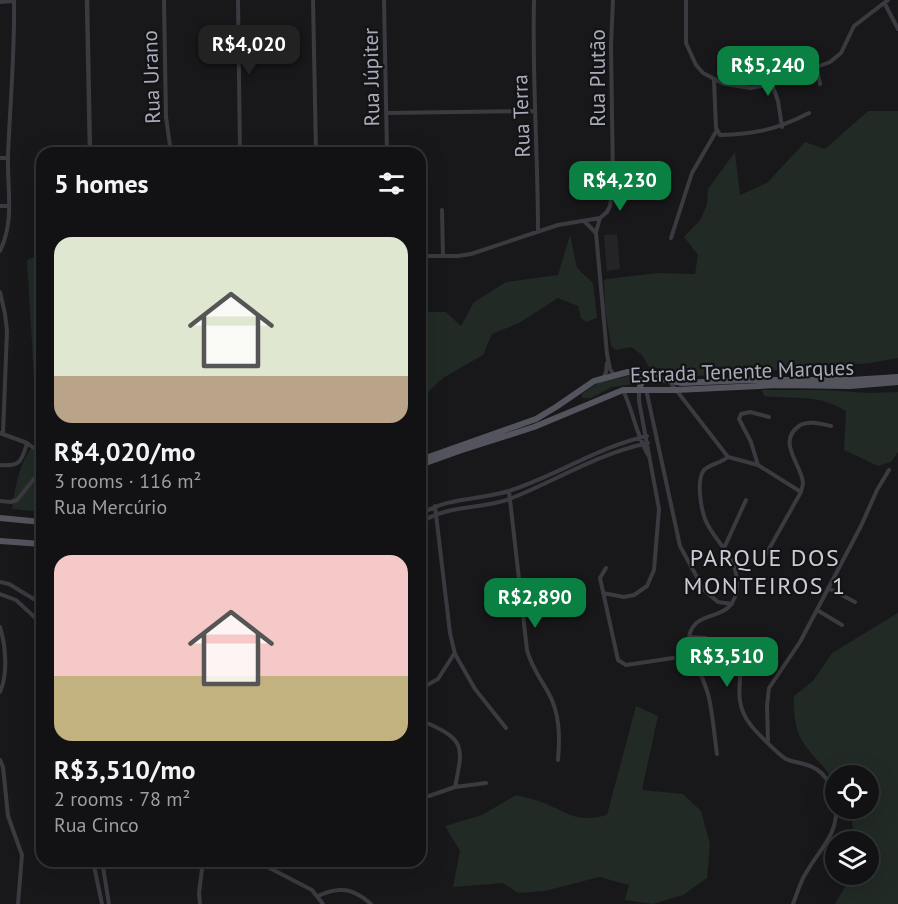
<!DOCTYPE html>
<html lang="en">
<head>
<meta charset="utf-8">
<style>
  :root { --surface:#121214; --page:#1b1b1d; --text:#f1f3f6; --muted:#9c9ea0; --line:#313234; --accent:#0b8043 }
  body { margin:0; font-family:"PT Sans",sans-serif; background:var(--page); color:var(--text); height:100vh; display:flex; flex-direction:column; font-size:22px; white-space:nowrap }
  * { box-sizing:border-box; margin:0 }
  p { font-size:20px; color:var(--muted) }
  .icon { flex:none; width:33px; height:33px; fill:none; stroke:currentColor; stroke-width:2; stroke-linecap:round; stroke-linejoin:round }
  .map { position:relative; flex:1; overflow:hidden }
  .panel { position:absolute; left:36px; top:147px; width:390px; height:720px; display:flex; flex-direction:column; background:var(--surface); border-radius:18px; box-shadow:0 6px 24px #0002,0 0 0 2px var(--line) }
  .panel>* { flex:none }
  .tools { position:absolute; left:825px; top:765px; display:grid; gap:12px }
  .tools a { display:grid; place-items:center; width:54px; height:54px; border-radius:50%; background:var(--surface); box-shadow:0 6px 24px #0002,0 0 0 2px var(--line); font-size:30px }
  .price { position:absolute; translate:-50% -51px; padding:0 14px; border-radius:12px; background:var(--accent); color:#fff; font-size:20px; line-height:39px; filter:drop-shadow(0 2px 3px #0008) }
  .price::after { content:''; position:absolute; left:50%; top:36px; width:18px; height:14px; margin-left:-9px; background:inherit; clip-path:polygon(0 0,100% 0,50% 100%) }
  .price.on { background:#222; color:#fff }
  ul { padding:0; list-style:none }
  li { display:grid; align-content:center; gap:12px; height:318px; padding:0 18px }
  li span { display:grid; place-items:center; height:186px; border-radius:18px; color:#555 }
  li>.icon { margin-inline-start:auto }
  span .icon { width:108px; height:108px; fill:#fffc; stroke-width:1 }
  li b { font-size:26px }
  h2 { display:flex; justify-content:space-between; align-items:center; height:72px; padding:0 18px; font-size:26px }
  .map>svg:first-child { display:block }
</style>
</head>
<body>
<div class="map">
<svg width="898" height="904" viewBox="0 0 898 904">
  <rect width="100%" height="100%" fill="#18181a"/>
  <path fill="#242427" d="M617 234 620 269 607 271 604 235Z"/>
  <path fill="#212a24" d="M868 111H898V358L870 363 684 377C671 374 663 367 649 367L642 355 631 347 616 350 611 346 605 308 604 281 606 279 658 273 695 274 698 255 684 237 701 219 707 204 708 189 735 152 740 195 767 183 805 142 825 149Z
    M570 235 577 268 593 283 597 318 586 322 581 318 578 306 558 298 519 323 492 334 483 355 443 378 426 394 420 395V312H446L461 326 474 302 506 282 558 275Z
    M42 254V415L35 396 27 260Z
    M632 375 637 378 635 384 612 387 591 398H582V394L598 383Z
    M762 390H825L868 393 898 392V452L891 462 878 466 844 450 846 411C816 393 797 400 764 396Z
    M42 435V512L12 509C15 489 18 467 30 450 33 445 39 441 42 435Z
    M898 613V904H835L852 875 868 874V842L854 841 851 809 868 808V776H836L835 782C810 747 792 745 794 696L813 681 832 653Z
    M636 706 658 716 642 790 683 794 701 811 710 844 707 878 683 895 653 904 625 900 629 885 599 877 545 891 518 893 503 883 453 887 460 851 445 826 482 815 516 795C524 797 532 799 539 801 566 811 575 824 607 815Z"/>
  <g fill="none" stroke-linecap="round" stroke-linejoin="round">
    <path stroke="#3b3a41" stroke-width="4" d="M164 0 166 117 171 153
      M238 0 240 153
      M313 0 316 153
      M384 0 387 153
      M534 0C532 77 538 154 538 231
      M686 0V43L696 65 703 73 724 84 751 88 772 84 830 62 841 53 854 26 888 0
      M0 2 14 1
      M885 4 898 29
      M817 68 820 84
      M714 80 716 128 720 135C756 134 778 129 809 113
      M772 84 778 101 782 127
      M386 113 534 111
      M0 158H8
      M0 206H9
      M442 210 443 256
      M585 222 596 233 607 354 610 369 614 375
      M596 232 600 218
      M671 238 692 173 717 130
      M0 251C15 220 7 188 8 156 10 104 15 52 14 0
      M420 256H458L471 254 558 225 600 218 607 212 610 206 613 180 611 46 613 0
      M0 292 5 314 7 331 3 433
      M604 377 606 372 607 363
      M670 382 728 457
      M646 389 680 546 704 590 718 602 732 604
      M623 390C633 411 636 434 648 455
      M0 433 27 443C22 461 20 467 0 465
      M27 443 42 454
      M728 457 758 465 801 492
      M758 465 751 442 739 419 741 414 750 412 769 417
      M509 491 527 650C531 666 540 678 548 692 560 713 560 737 558 760
      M0 501 11 502 17 500 42 469
      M435 506 450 633 455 654 475 689 506 728
      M420 515C446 497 480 500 509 491 556 476 598 447 647 436
      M420 523C447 504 482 510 512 498 559 479 597 454 648 443
      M725 546 746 500
      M765 556 801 492C801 491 803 485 803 483 802 465 776 442 799 426 808 420 821 424 831 426
      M606 568 600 578 618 660 626 665 673 658
      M0 582 9 584 42 604
      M828 588 855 602
      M603 593 624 597 634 595 647 586 654 570 659 509 639 401V389
      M0 594 16 600 42 624
      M817 610 842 625
      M0 627C6 646 8 674 0 692
      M689 637 705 638 736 649C749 671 728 695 750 724 754 730 780 756 786 759 792 762 798 762 804 764 825 769 832 785 836 804
      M742 665 762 642
      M420 689 438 679 454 654
      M427 723C466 740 463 748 455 787
      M768 741 767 706 769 688 800 642 861 526 877 490 889 470
      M717 754C714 734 713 713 708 694 705 683 699 671 695 660 692 652 687 642 690 633 698 607 736 625 737 584 737 553 715 544 705 519 701 508 696 480 704 470 710 464 721 463 728 457
      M0 760 3 767 8 816 22 855 18 904
      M420 796H429L455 787 486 783
      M93 861 102 904
      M102 861 109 904
      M256 861 312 890 323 904
      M338 861 346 863 364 861
      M318 896C339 886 353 888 371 904
      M200 904 199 893 203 861
      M793 904C797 894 800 882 806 873 818 851 838 835 836 808"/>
    <path stroke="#3b3a41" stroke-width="4.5" d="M87 0 90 153"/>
    <path stroke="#54545e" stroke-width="6" d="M639 373 643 379 639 389
      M420 460 536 419 556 407 594 381 628 372 682 383 749 380H851L898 377
      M420 465 459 451 534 427 623 390H676L777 385 850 386 898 382
      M0 518 42 522
      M0 541 42 544"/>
  </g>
  <g text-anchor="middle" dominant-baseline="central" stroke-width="4.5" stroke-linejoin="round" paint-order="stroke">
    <g font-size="21" fill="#a9abba" stroke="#131315">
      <text transform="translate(151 77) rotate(-92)">Rua Urano</text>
      <text transform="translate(371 77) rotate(-91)">Rua Júpiter</text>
      <text transform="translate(597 78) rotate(-90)">Rua Plutão</text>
      <text transform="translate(521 116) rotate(-92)">Rua Terra</text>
      <text transform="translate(742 371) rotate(-2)">Estrada Tenente Marques</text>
    </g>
    <g font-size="24" letter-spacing="1.5" fill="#cbcbd6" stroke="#131315">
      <text x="765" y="557">PARQUE DOS<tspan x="765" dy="28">MONTEIROS 1</tspan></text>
    </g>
  </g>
</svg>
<div class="tools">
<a><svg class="icon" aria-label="locate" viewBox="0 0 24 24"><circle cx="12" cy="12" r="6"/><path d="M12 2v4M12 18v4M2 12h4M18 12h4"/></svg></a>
<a><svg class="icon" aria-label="layers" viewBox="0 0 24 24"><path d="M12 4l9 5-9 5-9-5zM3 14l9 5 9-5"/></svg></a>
</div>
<b class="price on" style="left:249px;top:76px">R$4,020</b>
<b class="price" style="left:768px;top:97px">R$5,240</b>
<b class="price" style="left:620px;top:212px">R$4,230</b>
<b class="price" style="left:535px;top:629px">R$2,890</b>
<b class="price" style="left:727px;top:688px">R$3,510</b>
<section class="panel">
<h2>5 homes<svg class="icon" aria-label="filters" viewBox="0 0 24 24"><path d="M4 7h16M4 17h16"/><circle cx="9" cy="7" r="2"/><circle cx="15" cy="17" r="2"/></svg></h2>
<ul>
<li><span style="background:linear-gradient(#dfe7d0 75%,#b9a48a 0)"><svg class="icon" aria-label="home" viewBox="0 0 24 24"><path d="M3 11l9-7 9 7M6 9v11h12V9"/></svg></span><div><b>R$4,020/mo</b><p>3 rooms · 116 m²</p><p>Rua Mercúrio</p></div></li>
<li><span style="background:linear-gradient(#f6c9c9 65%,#c2b280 0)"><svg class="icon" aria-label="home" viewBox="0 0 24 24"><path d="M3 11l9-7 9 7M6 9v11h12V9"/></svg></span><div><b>R$3,510/mo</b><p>2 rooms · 78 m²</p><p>Rua Cinco</p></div></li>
</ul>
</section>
</div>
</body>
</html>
